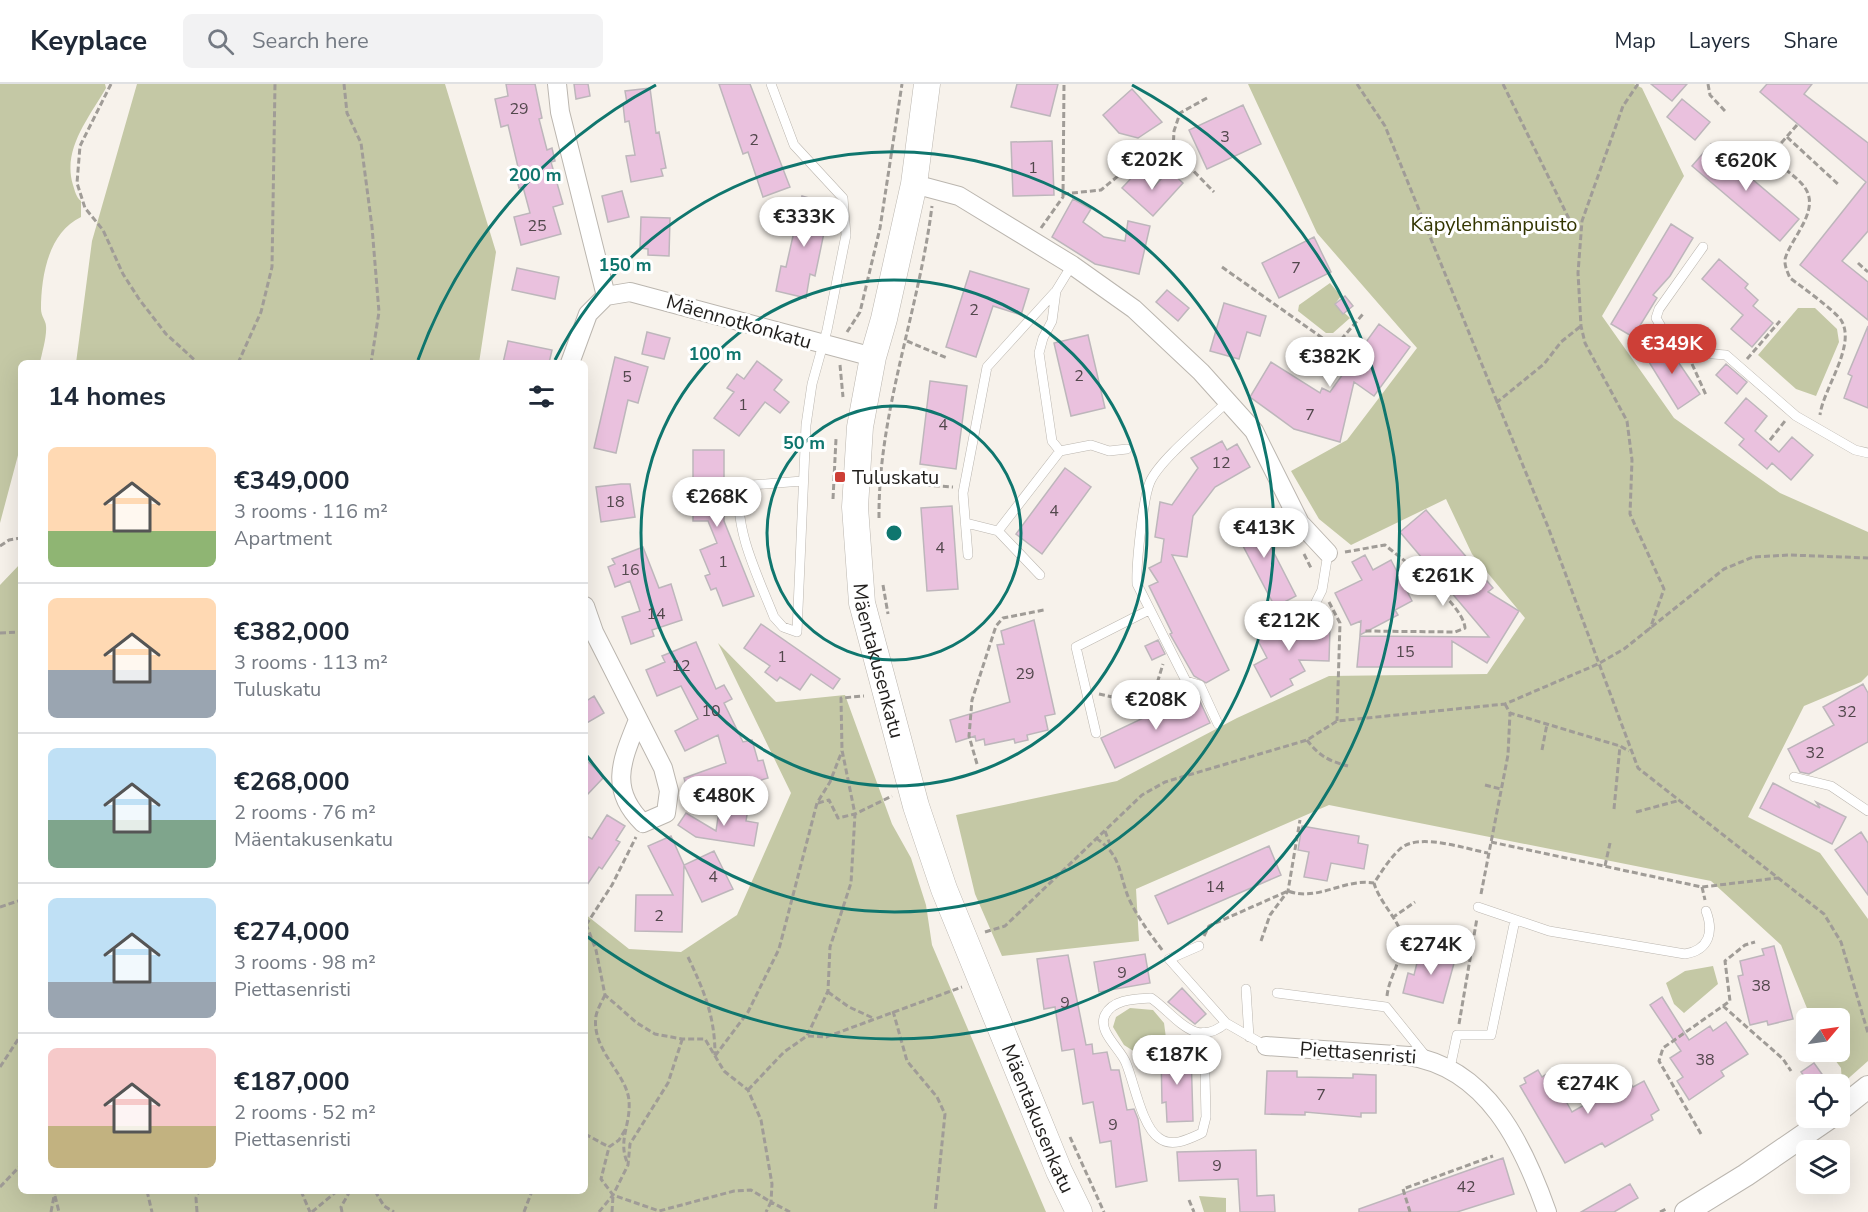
<!DOCTYPE html>
<html lang="en">
<head>
<meta charset="utf-8">
<style>
  :root { --surface:#fff; --page:#f2f2f3; --text:#1f2937; --muted:#747a83; --line:#e0e1e3; --accent:#cd3f37 }
  body { margin:0; font-family:"Nunito Sans",sans-serif; background:var(--page); color:var(--text); height:100vh; display:flex; flex-direction:column; font-size:22px; white-space:nowrap }
  * { box-sizing:border-box; margin:0 }
  p { font-size:20px; color:var(--muted) }
  .icon { flex:none; width:33px; height:33px; fill:none; stroke:currentColor; stroke-width:2; stroke-linecap:round; stroke-linejoin:round }
  .map { position:relative; flex:1; overflow:hidden }
  .side { position:absolute; left:18px; top:276px; width:570px; height:834px; display:flex; flex-direction:column; background:var(--surface); border-radius:9px; box-shadow:0 6px 24px #0002 }
  .side>* { flex:none }
  .needle { width:39px; rotate:61deg }
  .buttons { position:absolute; left:1796px; top:924px; display:grid; gap:12px }
  .buttons a { display:grid; place-items:center; width:54px; height:54px; border-radius:9px; background:var(--surface); box-shadow:0 6px 24px #0002; font-size:30px }
  .price { position:absolute; translate:-50% -51px; padding:0 14px; border-radius:21px; background:#fff; color:#222; font-size:20px; line-height:39px; filter:drop-shadow(0 2px 3px #0008) }
  .price::after { content:''; position:absolute; left:50%; top:36px; width:18px; height:14px; margin-left:-9px; background:inherit; clip-path:polygon(0 0,100% 0,50% 100%) }
  .price.active { background:var(--accent); color:#fff }
  ul { padding:0; list-style:none }
  li { display:flex; align-items:center; gap:18px; height:150px; padding:0 30px }
  li+li { border-top:2px solid var(--line) }
  li span { display:grid; place-items:center; flex:none; width:168px; height:120px; border-radius:9px; color:#555 }
  li>.icon { margin-inline-start:auto }
  span .icon { width:72px; height:72px; fill:#fffc; stroke-width:1 }
  li b { font-size:26px }
  h2 { display:flex; justify-content:space-between; align-items:center; height:72px; padding:0 30px; font-size:26px }
  header { display:flex; align-items:center; gap:36px; box-sizing:border-box; height:84px; padding:0 30px; background:var(--surface); border-bottom:2px solid var(--line) }
  header strong { font-size:28px }
  nav { display:flex; gap:33px; margin-inline-start:auto; font-size:21px }
  .search { width:420px; height:54px; background:var(--page); display:flex; align-items:center; gap:15px; box-sizing:border-box; padding:0 21px; border-radius:9px; color:var(--muted); font-size:22px }
  .map>svg:first-child { display:block }
</style>
</head>
<body>
<header>
<strong>Keyplace</strong>
<div class="search"><svg class="icon" aria-label="search" viewBox="0 0 24 24"><circle cx="10" cy="10" r="6"/><path d="M15 15l6 6"/></svg>Search here</div>
<nav><a>Map</a><a>Layers</a><a>Share</a></nav>
</header>
<div class="map">
<svg width="1868" height="1128" viewBox="0 0 1868 1128">
  <rect width="100%" height="100%" fill="#f7f2eb"/>
  <path fill="#c4c8a5" d="M0 0H105L106 4C89 34 62 65 73 101 75 107 76 113 81 117V133C49 148 41 191 41 225 41 232 46 237 46 242 47 253 42 268 40 279H21V360L0 439Z
    M137 0H445L496 168 479 279H76L92 157Z
    M1248 0H1634L1642 4 1684 92 1602 232 1674 334 1780 409 1868 448V591L1861 598 1804 622 1748 733 1820 769 1868 835V977L1842 1000 1841 984 1829 968H1839V934H1811L1781 861 1711 797 1329 721 1136 805 1139 857 1002 872 975 810 956 731 1117 697 1237 634 1329 592 1487 590 1525 534 1472 470 1446 415 1351 461 1319 435 1291 387 1347 356 1417 264 1317 149Z
    M1330 199 1341 212 1335 220 1350 234 1333 249H1326L1298 227 1299 221Z
    M1798 224H1815L1837 245 1839 258 1816 312 1796 305 1758 271Z
    M21 479V1107H585V830L629 865 681 868 737 831 791 709 718 559 776 618 845 611 892 740 911 774 926 821 932 861 1046 1128H0V501Z
    M1713 882 1718 900 1684 929 1674 920 1666 899 1685 887Z
    M1130 924 1153 926 1164 939 1166 954 1135 968 1124 961 1113 943 1116 933Z
    M1199 1112 1226 1114V1128H1204Z"/>
  <path fill="#eac1de" stroke="#bdb6bb" stroke-width="1.5" d="M506 0H535L542 34 539 35 547 66 552 64 555 77 551 78 563 120 553 123 561 150 521 161 514 133 530 129 523 103 519 104 514 84 518 83 508 41 501 43 495 15 508 12Z
    M574 0H588L590 12 576 15Z
    M719 0H750L790 103 763 113 748 68 743 70Z
    M1017 0H1058L1050 32 1011 23Z
    M1651 0H1687L1672 17Z
    M1767 0H1812L1804 10 1868 59V147L1842 177 1868 198V236L1800 181 1866 98 1760 8Z
    M650 4 656 49 659 48 666 84 661 85 663 92 631 98 626 72 635 71 629 37 625 38 623 20 627 19 625 7Z
    M1132 5 1162 38 1138 54 1119 49 1103 31Z
    M1682 15 1710 38 1695 56 1667 33Z
    M1243 21 1261 60 1207 85 1189 46Z
    M1052 57 1054 111 1013 112 1011 58Z
    M1711 60 1799 135 1780 157 1692 82Z
    M1169 86 1183 99 1153 132 1122 104 1137 88 1154 103Z
    M622 107 629 133 608 138 602 112Z
    M802 112 830 120 815 192 810 190 806 214 776 207 781 182 786 183Z
    M1073 115 1091 125 1083 138 1104 153 1125 157 1128 137 1150 142 1139 190 1095 180 1052 153Z
    M641 133 670 134 669 172 648 171V165L640 164Z
    M1671 140 1693 154 1670 192 1653 211 1657 214 1633 253 1611 240Z
    M1314 153 1331 188 1279 214 1262 179Z
    M1719 175 1748 200 1745 204 1758 216 1753 222 1773 239 1752 263 1731 245 1743 231 1702 195Z
    M517 184 559 193 555 215 512 206Z
    M970 187 1029 205 1021 231 993 222 976 273 946 263Z
    M1167 206 1189 224 1178 237 1156 218Z
    M1345 212 1353 222 1343 230 1335 220Z
    M1224 219 1266 232 1260 252 1247 248 1239 275 1210 267Z
    M1379 240 1410 263 1374 312 1354 298 1340 358 1294 345 1250 313 1271 278 1320 309 1322 304 1330 308Z
    M1868 242V324L1844 314 1852 292 1848 290Z
    M647 248 670 254 664 275 642 270Z
    M1088 251 1105 324 1071 332 1054 259Z
    M508 257 552 266 549 279H503Z
    M1664 257 1700 310 1678 325 1644 270Z
    M615 273 648 283 638 319 628 316 616 369 594 364Z
    M757 277 782 296 774 306 789 318 780 329 765 318 739 352 714 334 734 308 727 304 737 290 744 295Z
    M1726 280 1747 298 1737 310 1716 291Z
    M930 297 967 302 956 385 920 380Z
    M1746 314 1767 332 1755 347 1779 368 1792 353 1813 371 1791 396 1772 379 1767 385 1739 361 1744 355 1725 339Z
    M1222 357 1227 366 1237 360 1250 383 1215 403 1193 432 1187 473 1172 471 1229 586 1206 599 1194 592 1170 550 1172 549 1149 502 1158 498 1149 484 1161 478 1164 455 1155 453 1160 418 1172 421 1198 384 1191 374Z
    M693 366H724V437L754 512 723 522 716 504 711 506 705 492 710 490 700 466 717 459 708 437H693Z
    M1065 384 1091 403 1042 470 1016 450Z
    M621 400H630L635 433 601 438 596 403Z
    M952 422 958 505 927 507 921 424Z
    M1426 426 1493 504 1488 508 1519 527 1487 579 1452 557V583H1357L1360 552 1489 553 1400 448Z
    M1253 428 1296 512 1275 523 1231 439Z
    M643 463 659 504 671 500 682 536 652 546 654 552 631 560 622 533 640 527 630 497 615 503 608 483 615 480 612 475Z
    M1365 471 1373 486 1391 476 1412 517 1395 526 1398 531 1360 551 1361 537 1351 541 1335 509 1362 496 1352 478Z
    M1289 529 1297 543 1303 546 1311 543H1330L1329 577 1299 576 1305 587 1290 595 1293 601 1271 613 1254 581 1267 574 1254 549Z
    M1034 536 1055 630 1045 632 1048 646 1027 651 1028 656 1015 659 1014 655 985 661 984 655 976 657 975 652 956 658 950 636 1010 618 997 561 1004 560 1001 547Z
    M761 540 840 595 833 605 811 590 800 606 780 593 777 597 765 588 770 582 744 564Z
    M1158 556 1165 570 1152 576 1145 562Z
    M696 558 716 605 724 601 732 615 724 619 743 658 752 656 758 677 763 676 768 694 690 717 684 694 726 679 718 651 685 667 675 647 698 635 681 602 657 612 646 586 665 578 662 572Z
    M1863 600 1868 609V658L1809 690 1800 688 1788 665 1834 641 1823 623Z
    M1196 609 1210 639 1115 684 1101 654Z
    M594 612 604 629 585 640V618Z
    M585 675 604 693 585 713Z
    M1773 699 1820 724 1816 718 1846 733 1832 760 1760 724Z
    M720 720 748 725 746 737 758 739 754 762 696 753 678 741 686 729 716 747Z
    M607 731 625 742 616 756 620 758 602 785 599 783 585 804V751L592 755Z
    M1302 742 1359 752 1358 759 1368 761 1364 785 1331 779 1327 797 1304 793 1309 768 1298 766Z
    M1861 748 1868 759V811L1835 766Z
    M671 752 684 781 682 848 635 847 636 811H673L648 762Z
    M1269 762 1281 791 1168 840 1155 812Z
    M714 767 733 805 702 818 684 781Z
    M1774 862 1793 935 1768 941 1767 937 1750 941 1738 892 1743 891 1740 877 1764 871 1762 865Z
    M1421 863 1456 872 1443 919 1403 909 1408 889 1414 891Z
    M1145 870 1150 899 1099 908 1094 878Z
    M1068 871 1086 961 1092 960 1093 970 1107 968 1111 986H1119L1127 1026 1134 1025 1138 1035 1147 1097 1116 1103 1111 1057 1100 1059 1093 1018 1083 1020 1074 965 1062 967 1055 923 1044 925 1037 875Z
    M1182 904 1206 930 1195 940 1168 918Z
    M1662 913 1689 956 1710 942 1713 947 1726 938 1748 970 1721 987 1724 992 1689 1016 1677 997 1683 993 1670 974 1681 967 1650 921Z
    M1191 968 1193 1037 1167 1038 1166 1018 1162 1019 1161 969Z
    M1814 979 1824 993 1816 1000H1810L1801 988Z
    M1538 986 1542 993 1550 988 1572 1028 1628 996 1633 1003 1644 997 1659 1026 1651 1031 1653 1036 1605 1063 1602 1059 1565 1079 1520 1002 1526 999 1524 994Z
    M1267 987H1297V993L1353 994V990L1376 991V1029H1361V1033L1305 1028V1031L1265 1030Z
    M1256 1066 1257 1112 1274 1111 1275 1128H1240L1238 1095 1179 1097 1177 1068Z
    M1503 1074 1514 1110 1457 1128H1359V1125Z
    M1630 1100 1638 1114 1614 1128H1581Z"/>
  <g fill="none" stroke-linecap="round" stroke-linejoin="round">
    <g stroke="#bbb6af" stroke-width="10">
      <path id="service" d="M771 0 794 61 843 114 846 151 827 246 812 300 806 341 797 548 783 543 774 533C757 490 735 448 739 402L802 397
        M1703 163 1659 225 1656 234 1663 246 1686 268 1726 271 1796 332 1855 366 1868 369
        M1060 367 1091 361 1109 367 1127 365
        M966 439 998 447 1040 491
        M998 447 1060 367 1052 357 1039 269 1043 254 1052 237 1056 207 1072 181
        M968 471 963 409 987 283 1055 208
        M1305 540 1322 506 1328 469
        M1218 640 1200 601 1186 597 1137 500C1136 481 1143 414 1150 398 1160 375 1209 336 1228 317
        M1096 649 1076 563 1149 526
        M1794 693 1831 702 1868 727
        M1478 823 1549 847 1685 870C1709 866 1714 848 1706 827
        M1199 862 1169 875 1226 939 1266 962
        M1246 905 1249 953
        M1277 909 1386 923 1428 975
        M1204 948 1206 1033 1202 1049C1189 1055 1172 1064 1159 1054 1142 1043 1134 998 1126 979 1121 965 1097 948 1105 931 1113 915 1135 915 1151 914 1176 931 1194 966 1226 939
        M1450 984 1457 951H1491L1515 836"/>
    </g>
    <g stroke="#bbb6af" stroke-width="20">
      <path id="minor" d="M557 0 560 28 606 212 588 230 570 279
        M914 100 959 112 1072 181 1134 225 1201 288 1254 347 1300 439 1328 469
        M606 212 630 208 873 273
        M585 522 594 548 663 684 669 707 666 729 643 739C608 705 622 676 638 636
        M1266 962 1409 972C1487 984 1523 1060 1547 1128"/>
    </g>
    <g stroke="#bbb6af" stroke-width="24">
      <path id="tertiary" d="M1839 1026 1868 1003
        M1686 1128 1746 1091 1829 1034"/>
    </g>
    <g stroke="#bbb6af" stroke-width="27">
      <g id="secondary">
        <path id="s1" d="M927 0 914 100 884 235 873 273 860 343 855 423 862 519 916 722 944 805 1059 1087 1079 1128"/>
      </g>
    </g>
    <path stroke="#a09c97" stroke-width="3" stroke-dasharray="6 3" stroke-linecap="butt" d="M111 0 80 62 77 99 85 124 103 146 123 190 139 215 166 250 198 279
      M344 0 347 29 361 59 372 143 379 228 371 279
      M1357 0 1385 42 1548 443 1638 684 1824 830 1841 858 1868 949
      M1503 0 1574 145
      M1638 0 1623 22 1582 137 1578 189 1581 242 1585 259 1627 337 1632 376 1630 430 1664 505 1650 545
      M1708 0 1710 11 1725 27
      M1207 14 1180 29 1174 47 1173 66 1214 108
      M1797 41 1769 73C1780 82 1793 90 1802 100 1823 123 1794 150 1786 172 1783 179 1787 187 1790 194 1802 203 1834 226 1841 236 1857 261 1823 305 1820 331
      M1787 53 1839 101
      M1063 110 1101 106 1134 79 1152 76 1173 66
      M1041 144 1063 113 1064 0
      M1858 179 1868 188
      M1222 183 1328 258H1339L1363 230
      M847 248 860 228 880 144 902 0
      M907 257 947 274
      M1747 275 1780 237
      M238 279 261 228 272 183 275 0
      M1692 280 1706 311
      M840 281 843 313
      M1496 319 1544 280 1561 258 1581 242
      M1770 356 1785 337
      M880 398 953 403
      M833 415 836 355
      M879 434C878 328 919 227 932 122
      M0 462 9 456 21 454
      M1345 468 1385 461C1405 478 1463 519 1465 544L1455 548 1364 547
      M1304 470 1312 486
      M883 501 888 530
      M1329 518 1340 539 1337 637
      M0 549 21 548
      M1099 610 1144 620 1155 606 1163 580
      M1505 620 1510 629 1620 662 1629 667
      M1307 656C1319 672 1329 677 1348 682
      M1542 666 1547 640
      M977 680 969 652 972 616 996 542 1003 534 1044 526
      M1485 701 1501 705
      M818 719 829 716 838 734 855 730 892 712
      M1614 725 1620 662
      M1636 728 1677 717
      M1105 747 1111 763
      M1096 754C1122 772 1118 788 1129 815 1138 834 1150 850 1163 867
      M1491 758 1702 803 1778 794
      M1605 782 1610 759
      M1702 803 1705 816
      M1481 810 1508 671 1510 629
      M0 823 21 816
      M1392 834 1415 818
      M586 840 596 866 605 911 637 939 655 950 682 955H705L724 987 748 1006 761 1036 772 1100 771 1118 790 1128
      M586 841 612 801 636 753
      M985 848 1005 842 1142 711 1165 698 1307 656 1337 637 1505 620 1598 580 1624 565 1724 485 1753 473 1790 471 1868 474
      M1204 852 1209 842 1288 807C1318 818 1344 794 1374 799
      M1402 854H1422L1471 864
      M1261 857 1270 831 1288 807 1300 736
      M688 873C704 907 715 932 715 971
      M828 908 849 923 873 934
      M605 911C602 917 597 926 596 932 591 967 627 989 629 1017 631 1041 617 1057 628 1080
      M1387 912C1389 892 1404 874 1402 853 1400 837 1379 818 1374 799 1382 787 1390 774 1400 765 1418 748 1466 765 1488 769
      M1723 922 1783 975 1791 987
      M893 927 907 977 937 1013 945 1030 935 1128
      M1459 940 1477 834
      M808 952 826 953 962 903
      M715 972 748 928 779 865 817 719 830 698 842 667
      M0 983 21 951
      M748 1006 784 968 807 952 828 907 830 863 851 799 855 730 842 666 841 614 864 612
      M625 1046 619 1056 609 1063 601 1095 613 1111 659 1127 734 1107 751 1106 771 1118 766 1128
      M585 1050 609 1063
      M1701 1050 1659 977 1663 964 1730 917 1725 877 1745 861 1755 858
      M1070 1053 1104 1128
      M0 1103 21 1081
      M147 1107 152 1128
      M301 1107 310 1128
      M375 1107 384 1122 394 1128
      M55 1112 59 1128
      M1189 1116 1194 1128
      M51 1128 55 1107
      M197 1128 196 1114 199 1107
      M312 1128 337 1107
      M342 1128 341 1123 350 1107
      M524 1128 532 1107
      M599 1128 613 1111 628 1081 630 1060 668 999 682 956
      M612 1128 613 1112
      M1410 1128 1403 1105 1493 1072
      M1660 1128 1668 1124"/>
    <use href="#service" stroke="#fff" stroke-width="9"/>
    <use href="#minor" stroke="#fff" stroke-width="18"/>
    <use href="#tertiary" stroke="#fff" stroke-width="22"/>
    <use href="#secondary" stroke="#fff" stroke-width="26"/>
  </g>
  <g fill="none" stroke="#0f766e" stroke-width="3">
    <circle cx="894" cy="449" r="127"/>
    <circle cx="894" cy="449" r="253"/>
    <path d="M555 276A380 380 0 1 1 587 672"/>
    <path d="M418 276A507 507 0 0 1 656 1M1132 1A507 507 0 1 1 585 851"/>
  </g>
  <rect fill="#cd3f37" stroke="#fff" stroke-width="2" x="834" y="387" width="12" height="12" rx="3"/>
  <g text-anchor="middle" dominant-baseline="central" stroke-width="6" stroke-linejoin="round" paint-order="stroke">
    <g font-size="16" fill="#52474c">
      <text x="519" y="25">29</text>
      <text x="1225" y="53">3</text>
      <text x="754" y="56">2</text>
      <text x="1033" y="84">1</text>
      <text x="537" y="142">25</text>
      <text x="1296" y="184">7</text>
      <text x="974" y="226">2</text>
      <text x="1079" y="292">2</text>
      <text x="627" y="293">5</text>
      <text x="743" y="321">1</text>
      <text x="1310" y="331">7</text>
      <text x="943" y="341">4</text>
      <text x="1221" y="379">12</text>
      <text x="615" y="418">18</text>
      <text x="1054" y="427">4</text>
      <text x="940" y="464">4</text>
      <text x="723" y="478">1</text>
      <text x="630" y="486">16</text>
      <text x="656" y="530">14</text>
      <text x="1405" y="568">15</text>
      <text x="782" y="573">1</text>
      <text x="681" y="582">12</text>
      <text x="1025" y="590">29</text>
      <text x="711" y="627">10</text>
      <text x="1847" y="628">32</text>
      <text x="1815" y="669">32</text>
      <text x="713" y="793">4</text>
      <text x="1215" y="803">14</text>
      <text x="659" y="832">2</text>
      <text x="1122" y="889">9</text>
      <text x="1761" y="902">38</text>
      <text x="1065" y="919">9</text>
      <text x="1705" y="976">38</text>
      <text x="1321" y="1011">7</text>
      <text x="1113" y="1041">9</text>
      <text x="1217" y="1082">9</text>
      <text x="1466" y="1103">42</text>
    </g>
    <g font-size="20" fill="#323500" stroke="#fff">
      <text x="1494" y="140">Käpylehmänpuisto</text>
    </g>
    <g font-size="20" fill="#201e1c" stroke="#fff">
      <text transform="translate(739 238) rotate(16)">Mäennotkonkatu</text>
      <text stroke="none"><textPath href="#s1" startOffset="586">Mäentakusenkatu</textPath></text>
      <text transform="translate(1358 969) rotate(4)">Piettasenristi</text>
      <text stroke="none"><textPath href="#s1" startOffset="1072">Mäentakusenkatu</textPath></text>
    </g>
    <g font-size="20" fill="#201e1c" stroke="#fff" text-anchor="start">
      <text x="852" y="393">Tuluskatu</text>
    </g>
  </g>
  <circle cx="894" cy="449" r="9" fill="#0f766e" stroke="#fff" stroke-width="3"/>
  <g font-size="18" text-anchor="middle" font-weight="bold" fill="#0f766e" stroke="#fff" stroke-width="6" stroke-linejoin="round" paint-order="stroke">
    <text x="535" y="97">200 m</text>
    <text x="625" y="187">150 m</text>
    <text x="715" y="276">100 m</text>
    <text x="804" y="365">50 m</text>
  </g>
</svg>
<div class="buttons">
<a><svg class="needle" viewBox="-14 -14 28 28"><path d="M0-13l5 13h-10z" fill="#e53935"/><path d="M0 13l5-13h-10z" fill="#747a83"/></svg></a>
<a><svg class="icon" aria-label="locate" viewBox="0 0 24 24"><circle cx="12" cy="12" r="6"/><path d="M12 2v4M12 18v4M2 12h4M18 12h4"/></svg></a>
<a><svg class="icon" aria-label="layers" viewBox="0 0 24 24"><path d="M12 4l9 5-9 5-9-5zM3 14l9 5 9-5"/></svg></a>
</div>
<b class="price" style="left:1152px;top:107px">€202K</b>
<b class="price" style="left:1746px;top:108px">€620K</b>
<b class="price" style="left:804px;top:164px">€333K</b>
<b class="price active" style="left:1672px;top:291px">€349K</b>
<b class="price" style="left:1330px;top:304px">€382K</b>
<b class="price" style="left:717px;top:444px">€268K</b>
<b class="price" style="left:1264px;top:475px">€413K</b>
<b class="price" style="left:1443px;top:523px">€261K</b>
<b class="price" style="left:1289px;top:568px">€212K</b>
<b class="price" style="left:1156px;top:647px">€208K</b>
<b class="price" style="left:724px;top:743px">€480K</b>
<b class="price" style="left:1431px;top:892px">€274K</b>
<b class="price" style="left:1177px;top:1002px">€187K</b>
<b class="price" style="left:1588px;top:1031px">€274K</b>
<section class="side">
<h2>14 homes<svg class="icon" aria-label="filters" viewBox="0 0 24 24"><path d="M4 7h16M4 17h16"/><circle cx="9" cy="7" r="2"/><circle cx="15" cy="17" r="2"/></svg></h2>
<ul>
<li><span style="background:linear-gradient(#ffd9b3 70%,#8fb573 0)"><svg class="icon" aria-label="home" viewBox="0 0 24 24"><path d="M3 11l9-7 9 7M6 9v11h12V9"/></svg></span><div><b>€349,000</b><p>3 rooms · 116 m²</p><p>Apartment</p></div></li>
<li><span style="background:linear-gradient(#ffd9b3 60%,#9aa5b1 0)"><svg class="icon" aria-label="home" viewBox="0 0 24 24"><path d="M3 11l9-7 9 7M6 9v11h12V9"/></svg></span><div><b>€382,000</b><p>3 rooms · 113 m²</p><p>Tuluskatu</p></div></li>
<li><span style="background:linear-gradient(#bfe0f5 60%,#7fa58c 0)"><svg class="icon" aria-label="home" viewBox="0 0 24 24"><path d="M3 11l9-7 9 7M6 9v11h12V9"/></svg></span><div><b>€268,000</b><p>2 rooms · 76 m²</p><p>Mäentakusenkatu</p></div></li>
<li><span style="background:linear-gradient(#bfe0f5 70%,#9aa5b1 0)"><svg class="icon" aria-label="home" viewBox="0 0 24 24"><path d="M3 11l9-7 9 7M6 9v11h12V9"/></svg></span><div><b>€274,000</b><p>3 rooms · 98 m²</p><p>Piettasenristi</p></div></li>
<li><span style="background:linear-gradient(#f6c9c9 65%,#c2b280 0)"><svg class="icon" aria-label="home" viewBox="0 0 24 24"><path d="M3 11l9-7 9 7M6 9v11h12V9"/></svg></span><div><b>€187,000</b><p>2 rooms · 52 m²</p><p>Piettasenristi</p></div></li>
</ul>
</section>
</div>
</body>
</html>
